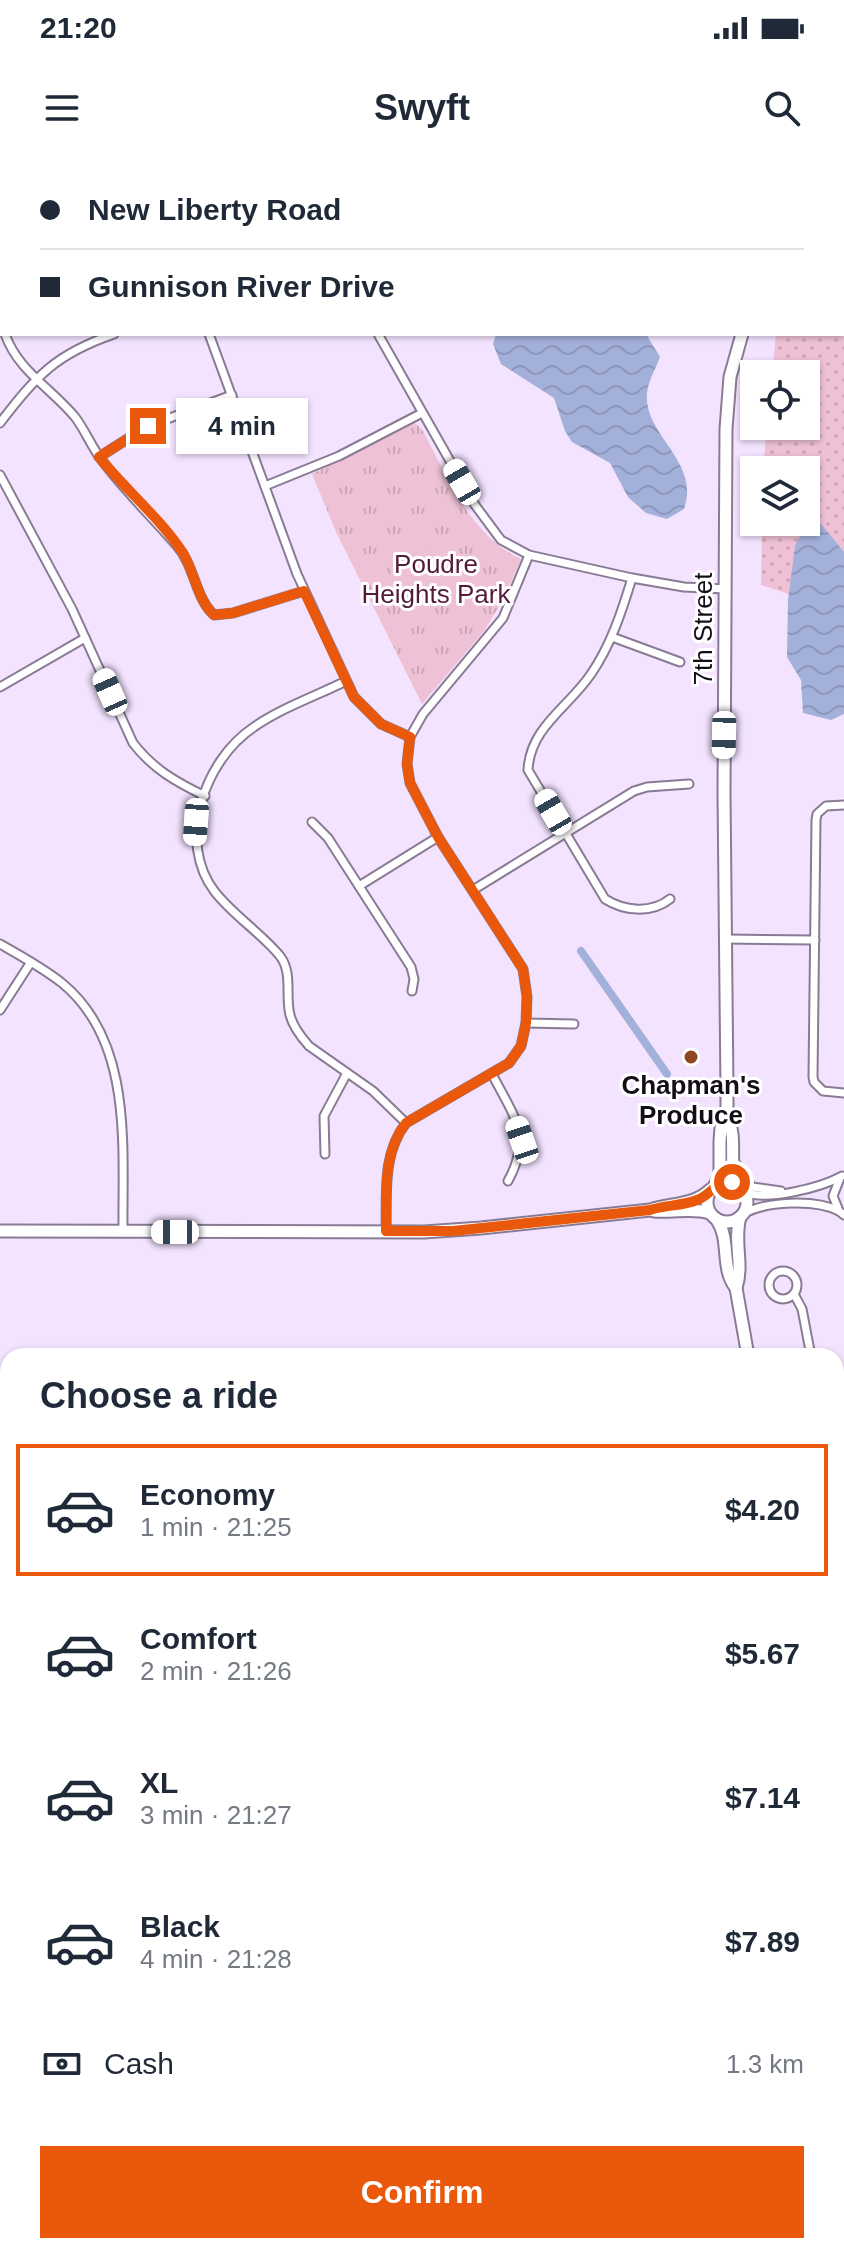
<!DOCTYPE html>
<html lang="en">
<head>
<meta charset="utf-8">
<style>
	body { margin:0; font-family:Arial,sans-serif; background:#f2f2f3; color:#1f2937; height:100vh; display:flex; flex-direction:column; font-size:30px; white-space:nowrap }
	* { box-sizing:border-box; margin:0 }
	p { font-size:26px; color:#747a83 }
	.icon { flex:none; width:44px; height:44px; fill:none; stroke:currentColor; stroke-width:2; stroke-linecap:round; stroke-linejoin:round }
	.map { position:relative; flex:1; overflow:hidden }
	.panel { position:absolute; left:0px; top:1188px; width:844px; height:906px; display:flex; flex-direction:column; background:#fff; border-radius:24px 24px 0 0; box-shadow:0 2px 6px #0004 }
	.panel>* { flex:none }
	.hud { position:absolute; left:0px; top:0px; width:844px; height:176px; box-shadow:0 2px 6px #0004; display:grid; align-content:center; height:176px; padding:0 40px; background:#fff }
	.controls { position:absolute; left:740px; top:200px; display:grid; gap:16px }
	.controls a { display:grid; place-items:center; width:80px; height:80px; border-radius:0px; background:#fff; box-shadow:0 2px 6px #0004; font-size:40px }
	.end { position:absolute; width:36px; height:36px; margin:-18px; border:10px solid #ea580c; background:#fff; box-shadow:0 0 0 4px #fff }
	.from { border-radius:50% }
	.bubble { position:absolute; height:56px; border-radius:0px; background:#fff; box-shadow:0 2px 6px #0004; font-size:26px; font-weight:800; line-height:56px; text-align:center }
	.car { position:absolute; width:24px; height:48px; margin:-24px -12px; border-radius:10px; box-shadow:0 0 6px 2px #0007; background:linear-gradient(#fff 24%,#345 0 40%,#fff 0 76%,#345 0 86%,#fff 0) }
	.hud b { display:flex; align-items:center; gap:28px; height:76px; font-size:30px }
	.hud b+b { border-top:2px solid #e0e1e3 }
	.hud i { width:20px; height:20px; background:#1f2937 }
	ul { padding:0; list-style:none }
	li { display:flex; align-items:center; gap:24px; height:132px; margin:0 16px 12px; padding:0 24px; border:4px solid transparent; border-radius:0px }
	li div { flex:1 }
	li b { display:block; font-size:30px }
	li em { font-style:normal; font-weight:800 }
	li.active { border-color:#ea580c }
	li>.icon { width:72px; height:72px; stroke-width:1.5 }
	h2 { padding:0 40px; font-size:36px; line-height:96px }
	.pay { display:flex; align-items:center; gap:20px; height:88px; padding:0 40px; font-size:30px }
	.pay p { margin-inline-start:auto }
	.primary-button { display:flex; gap:16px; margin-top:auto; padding:16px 40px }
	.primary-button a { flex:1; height:92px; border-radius:0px; background:#ea580c; color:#fff; font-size:32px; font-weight:800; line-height:92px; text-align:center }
	.status { display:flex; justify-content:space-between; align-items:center; height:56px; padding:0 40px; background:#fff; direction:ltr }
	.status svg { height:22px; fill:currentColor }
	header { display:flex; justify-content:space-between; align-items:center; height:104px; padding:0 40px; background:#fff; font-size:36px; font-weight:800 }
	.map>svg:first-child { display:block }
	.grass { fill:url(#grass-dots) }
	.park { fill:url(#park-tufts) }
	.pitch { fill:#efc1d6 }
	.water { fill:url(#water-waves) }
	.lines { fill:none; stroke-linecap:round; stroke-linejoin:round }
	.canal { stroke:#a3b0d9; stroke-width:8 }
	.street-casing { stroke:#897b94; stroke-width:11 }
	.secondary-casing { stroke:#897b94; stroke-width:15 }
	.street { stroke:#fff; stroke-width:7 }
	.secondary { stroke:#fff; stroke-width:11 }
	.route { stroke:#ea580c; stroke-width:10 }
	.poi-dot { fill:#8e4722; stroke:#fff; stroke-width:3 }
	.labels { text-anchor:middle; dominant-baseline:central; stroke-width:6; stroke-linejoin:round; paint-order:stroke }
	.park-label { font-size:26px; fill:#531b3a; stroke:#fff }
	.street-label { font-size:26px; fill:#130d16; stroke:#fff }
	.poi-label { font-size:26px; font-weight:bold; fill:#130d16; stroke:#fff }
</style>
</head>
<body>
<div class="status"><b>21:20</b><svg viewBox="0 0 49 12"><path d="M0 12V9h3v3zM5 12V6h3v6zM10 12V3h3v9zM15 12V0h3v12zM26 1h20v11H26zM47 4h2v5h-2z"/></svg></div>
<header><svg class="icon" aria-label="menu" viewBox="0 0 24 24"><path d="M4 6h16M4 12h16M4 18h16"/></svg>Swyft<svg class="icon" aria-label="search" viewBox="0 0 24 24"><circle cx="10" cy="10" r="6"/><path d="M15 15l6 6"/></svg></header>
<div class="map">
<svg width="844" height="2093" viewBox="0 0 844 2093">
	<defs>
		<pattern id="grass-dots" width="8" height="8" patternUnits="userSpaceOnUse" patternTransform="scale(2)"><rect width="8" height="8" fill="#efc1d6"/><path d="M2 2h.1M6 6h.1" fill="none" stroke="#cca5b7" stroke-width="1.8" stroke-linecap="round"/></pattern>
		<pattern id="park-tufts" width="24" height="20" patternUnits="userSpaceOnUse" patternTransform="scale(2)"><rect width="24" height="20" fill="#efc1d6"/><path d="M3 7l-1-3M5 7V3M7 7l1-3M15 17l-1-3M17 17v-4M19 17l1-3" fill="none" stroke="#cca5b7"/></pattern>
		<pattern id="water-waves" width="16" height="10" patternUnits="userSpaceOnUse" patternTransform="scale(2)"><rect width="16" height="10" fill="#a3b0d9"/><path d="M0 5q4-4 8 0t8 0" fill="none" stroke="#8b96ba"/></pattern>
	</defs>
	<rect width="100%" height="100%" fill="#f3e3ff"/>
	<polygon class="grass" points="844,56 844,447 826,446 761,425 762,362 806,362 806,310 763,310 767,266 806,266 806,214 772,214 776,174 842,174"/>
	<path class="park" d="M 415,263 L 422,269 C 447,316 470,376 521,399 L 504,438 L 484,471 L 422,544 L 336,372 L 312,314 Z"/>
	<path class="pitch" d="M 418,383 C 429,384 436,388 437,399 L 432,408 L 418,409 L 409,403 L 407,390 Z"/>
	<g class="water">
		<path d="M 496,174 L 646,174 L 660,197 C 656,208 648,222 647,233 C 643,275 701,301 684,349 L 667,359 L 646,353 L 628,337 L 610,303 L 572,282 L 565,271 L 554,238 L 501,204 L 493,184 Z"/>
		<polygon points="812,353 844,392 844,554 831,560 803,553 801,520 787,497 788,440 795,386"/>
	</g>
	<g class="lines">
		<polyline class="canal" points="581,791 667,914"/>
		<g class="street-casing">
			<g id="street">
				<polyline points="142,0 143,2"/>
				<polyline points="304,0 305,2"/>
				<polyline points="711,0 718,2"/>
				<polyline points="39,2 44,0"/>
				<polyline points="229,2 234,0"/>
				<polyline points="0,18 2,17"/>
				<polyline points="0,89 2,88"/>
				<polyline points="0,161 2,167"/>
				<path d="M 5,174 C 18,211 51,228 75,257 C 85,270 91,286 101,299 C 123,329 152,357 177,386 C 195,406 195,438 214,455 L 233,453 L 304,431"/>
				<polyline points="209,174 297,414 354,537 381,564 410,577"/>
				<polyline points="378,174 475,345 501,380 529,395 632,418 684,427 726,429"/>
				<path d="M 0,263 C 37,215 56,194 114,174"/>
				<polyline points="99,297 148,266 232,235"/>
				<path d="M 0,315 L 72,449 L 133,583 C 153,609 176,622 205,636"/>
				<polyline points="265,326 339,296 422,253"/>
				<path d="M 632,418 C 622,451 611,485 591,514 C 569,547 530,567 528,610 L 605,739 C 624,751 651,754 670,739"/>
				<polyline points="612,477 680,502"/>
				<path d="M 346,521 C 316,536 281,548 254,567 C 204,600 176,682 215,732 C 234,756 261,773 280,796 C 293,813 285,836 290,855 C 293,867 301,877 309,886 L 373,931 L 406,963"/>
				<polyline points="0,527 85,478"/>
				<polyline points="844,645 826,646 817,654 816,660 813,917 814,922 823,931 844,933"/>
				<polyline points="312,662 328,678 411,807 414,819 412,831"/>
				<polyline points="359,726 438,677"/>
				<polyline points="473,730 634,631 647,627 689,624"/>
				<polyline points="725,779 815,780"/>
				<path d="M 0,784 C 21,796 43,808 62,823 C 134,882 122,989 123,1071"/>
				<polyline points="0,850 31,802"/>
				<polyline points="526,863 574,864"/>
				<path d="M 492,914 C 513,955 533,976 508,1021"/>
				<polyline points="325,994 324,956 347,913"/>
				<polyline points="735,1002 752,1027 781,1031"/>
				<polyline points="840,1018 833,1036 839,1051 844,1055"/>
				<path d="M 744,1031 C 763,1043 822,1027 842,1016"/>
				<path d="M 743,1054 C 766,1041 815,1039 839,1051"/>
				<path d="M 386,1071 C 387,1033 382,994 406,963 L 509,903 L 521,886 L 526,863 L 527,837 L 523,809 L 438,677 L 410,623 L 407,604 L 410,577 L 423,554 L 503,458 L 529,395"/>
				<circle cx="783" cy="1125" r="14"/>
				<polyline points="794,1134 802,1149 811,1196"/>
				<polyline points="836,1264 839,1286 841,1356 844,1363"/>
				<polyline points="0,1439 8,1433"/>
				<polyline points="0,1634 8,1639"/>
				<polyline points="0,1810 8,1805"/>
				<polyline points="702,2093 702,2086"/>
				<polyline points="782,2093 794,2088 844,2090"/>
			</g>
		</g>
		<g class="secondary-casing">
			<g id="secondary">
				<polyline points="842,16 844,14"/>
				<path d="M 727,957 C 738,978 728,1002 736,1024"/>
				<circle cx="727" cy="1042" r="20"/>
				<polyline points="714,1027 720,1015 720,981 721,968 727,957 727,931 724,633 726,269 730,217 742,174"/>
				<path d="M 654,1051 C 673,1053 692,1047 710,1053"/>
				<path d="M 740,1057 C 733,1081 744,1104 736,1128 L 748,1196"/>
				<path d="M 717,1060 C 731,1080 720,1108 736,1128"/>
				<path d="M 0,1071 L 424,1072 L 481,1068 L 650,1050 C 671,1043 693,1046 710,1030"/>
				<polyline points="836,1661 844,1702"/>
			</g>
		</g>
		<use href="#street" class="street"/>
		<use href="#secondary" class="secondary"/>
	</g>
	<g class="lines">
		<path class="route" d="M 148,266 L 99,297 C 125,329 161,359 183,393 C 195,413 197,440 214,455 L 233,453 L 304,431 L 354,537 L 381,564 L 410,577 L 407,604 L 410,623 L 438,677 L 523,809 L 527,837 L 526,863 L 521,886 L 509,903 L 406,963 C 382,994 387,1033 386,1071 L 453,1071 L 650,1050 C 665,1045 682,1046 697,1040 C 711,1035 714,1022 732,1022"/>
	</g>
	<circle class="poi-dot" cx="691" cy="897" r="8"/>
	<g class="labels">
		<g class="park-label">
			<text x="436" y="404">Poudre<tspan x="436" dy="30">Heights Park</tspan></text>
		</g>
		<g class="street-label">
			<text transform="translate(703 469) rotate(-90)">7th Street</text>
		</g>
		<g class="poi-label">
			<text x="691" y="925">Chapman's<tspan x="691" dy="30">Produce</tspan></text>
		</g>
	</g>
</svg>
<div class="controls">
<a><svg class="icon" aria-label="locate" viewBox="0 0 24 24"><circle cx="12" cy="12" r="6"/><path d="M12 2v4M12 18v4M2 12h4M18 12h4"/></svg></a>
<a><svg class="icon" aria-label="layers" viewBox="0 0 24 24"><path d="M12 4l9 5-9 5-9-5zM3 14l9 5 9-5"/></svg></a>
</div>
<i class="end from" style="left:732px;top:1022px"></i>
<i class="end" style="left:148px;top:266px"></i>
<div class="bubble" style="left:176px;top:238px;width:132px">4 min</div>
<i class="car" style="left:462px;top:322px;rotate:330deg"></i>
<i class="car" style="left:110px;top:532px;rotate:336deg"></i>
<i class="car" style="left:724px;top:575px;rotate:181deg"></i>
<i class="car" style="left:553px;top:652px;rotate:330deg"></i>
<i class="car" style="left:196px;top:662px;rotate:184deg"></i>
<i class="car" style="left:522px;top:980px;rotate:341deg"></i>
<i class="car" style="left:175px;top:1072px;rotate:270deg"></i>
<div class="hud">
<b><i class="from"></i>New Liberty Road</b>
<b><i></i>Gunnison River Drive</b>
</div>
<section class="panel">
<h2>Choose a ride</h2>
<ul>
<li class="active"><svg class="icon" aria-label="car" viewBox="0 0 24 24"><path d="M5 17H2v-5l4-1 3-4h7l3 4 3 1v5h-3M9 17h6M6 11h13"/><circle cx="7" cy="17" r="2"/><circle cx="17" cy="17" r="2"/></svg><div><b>Economy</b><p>1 min · 21:25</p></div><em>$4.20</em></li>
<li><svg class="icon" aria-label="car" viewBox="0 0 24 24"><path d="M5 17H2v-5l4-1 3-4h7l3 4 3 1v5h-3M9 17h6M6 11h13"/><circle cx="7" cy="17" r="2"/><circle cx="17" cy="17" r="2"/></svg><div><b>Comfort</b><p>2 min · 21:26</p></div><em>$5.67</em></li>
<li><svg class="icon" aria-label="car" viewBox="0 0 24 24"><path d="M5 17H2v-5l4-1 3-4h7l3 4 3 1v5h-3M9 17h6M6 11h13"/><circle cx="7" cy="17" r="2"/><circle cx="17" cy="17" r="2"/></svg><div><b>XL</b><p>3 min · 21:27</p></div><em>$7.14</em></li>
<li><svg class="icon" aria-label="car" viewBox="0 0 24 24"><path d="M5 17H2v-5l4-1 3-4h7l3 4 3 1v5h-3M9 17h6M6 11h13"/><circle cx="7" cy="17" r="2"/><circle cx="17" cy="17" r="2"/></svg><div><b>Black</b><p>4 min · 21:28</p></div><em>$7.89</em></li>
</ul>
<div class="pay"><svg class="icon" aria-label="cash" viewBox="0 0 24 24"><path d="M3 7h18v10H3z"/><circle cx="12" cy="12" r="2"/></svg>Cash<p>1.3 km</p></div>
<div class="primary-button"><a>Confirm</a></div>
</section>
</div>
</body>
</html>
